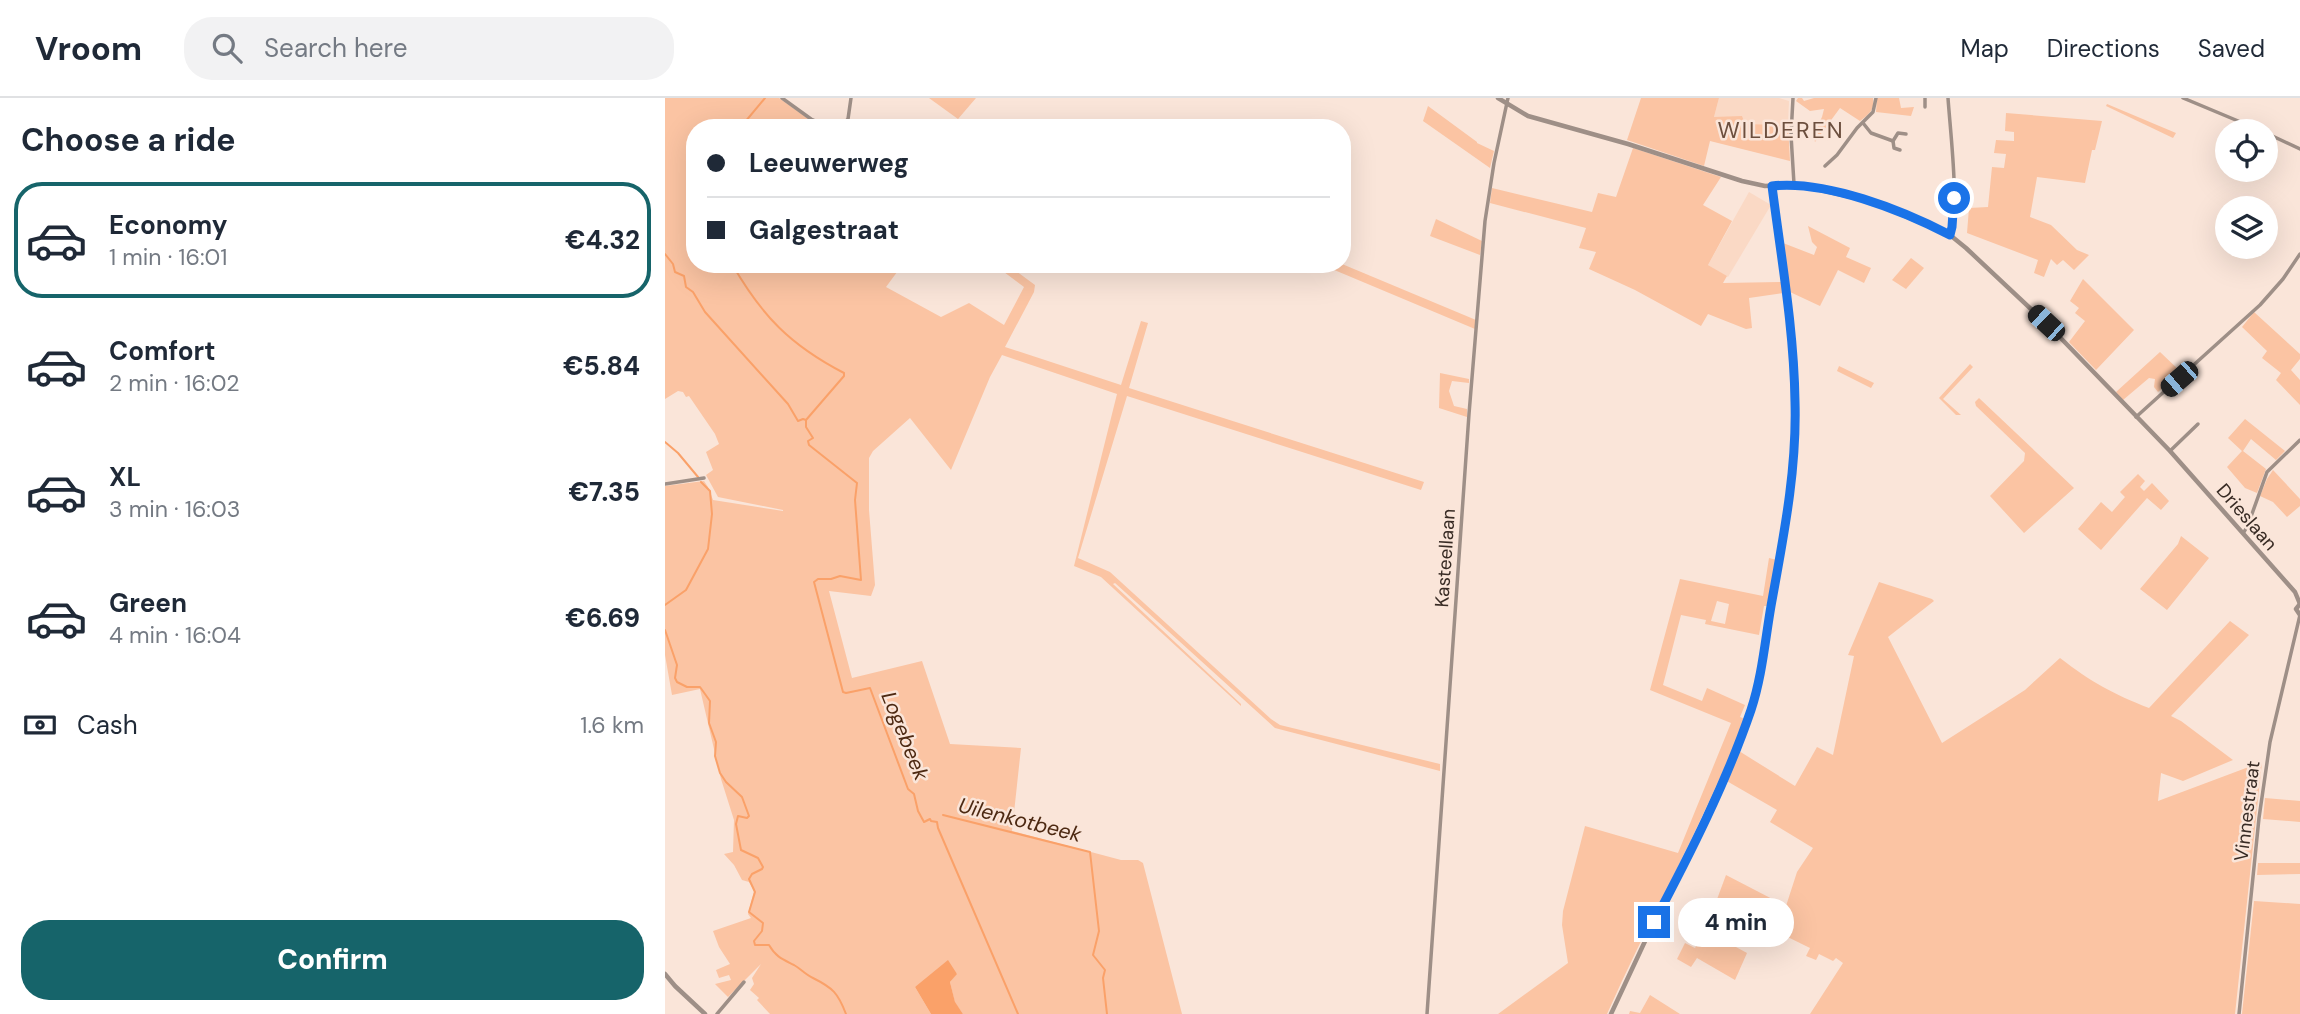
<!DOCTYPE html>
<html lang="en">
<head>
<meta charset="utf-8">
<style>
	body { margin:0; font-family:"DM Sans",sans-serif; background:#f2f2f3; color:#1f2937; height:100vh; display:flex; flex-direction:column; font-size:26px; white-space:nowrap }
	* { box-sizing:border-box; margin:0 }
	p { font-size:23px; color:#747a83 }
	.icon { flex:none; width:38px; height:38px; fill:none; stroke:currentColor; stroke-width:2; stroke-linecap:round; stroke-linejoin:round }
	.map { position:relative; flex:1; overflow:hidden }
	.side { display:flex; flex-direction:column; background:#fff; width:665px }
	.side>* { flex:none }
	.top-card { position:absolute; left:21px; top:21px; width:665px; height:154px; border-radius:28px; box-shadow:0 7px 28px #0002; display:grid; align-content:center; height:154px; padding:0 21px; background:#fff }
	.tools { position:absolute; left:1550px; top:21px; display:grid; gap:14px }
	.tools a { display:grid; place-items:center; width:63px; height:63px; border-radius:50%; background:#fff; box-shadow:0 7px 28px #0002; font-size:35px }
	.end { position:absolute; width:32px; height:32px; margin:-16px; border:9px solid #1a73e8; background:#fff; box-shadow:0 0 0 4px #fff }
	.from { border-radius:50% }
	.bubble { position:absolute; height:49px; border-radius:24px; background:#fff; box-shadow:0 7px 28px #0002; font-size:23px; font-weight:800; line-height:49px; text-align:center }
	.car { position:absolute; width:21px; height:42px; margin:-21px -10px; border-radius:9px; box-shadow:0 0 5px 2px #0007; background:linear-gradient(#222 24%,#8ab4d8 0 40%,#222 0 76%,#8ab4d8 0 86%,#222 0) }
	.top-card b { display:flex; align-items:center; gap:24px; height:66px; font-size:26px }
	.top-card b+b { border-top:2px solid #e0e1e3 }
	.top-card i { width:18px; height:18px; background:#1f2937 }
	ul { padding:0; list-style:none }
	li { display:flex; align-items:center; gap:21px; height:116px; margin:0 14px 10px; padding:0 7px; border:4px solid transparent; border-radius:28px }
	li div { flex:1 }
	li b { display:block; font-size:26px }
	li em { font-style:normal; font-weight:800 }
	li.active { border-color:#16646a }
	li>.icon { width:63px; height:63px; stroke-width:1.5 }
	h2 { padding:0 21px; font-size:32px; line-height:84px }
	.pay { display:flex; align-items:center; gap:18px; height:77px; padding:0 21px; font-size:26px }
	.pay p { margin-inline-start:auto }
	.action { display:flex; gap:14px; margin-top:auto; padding:14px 21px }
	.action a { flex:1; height:80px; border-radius:28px; background:#16646a; color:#fff; font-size:28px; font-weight:800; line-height:80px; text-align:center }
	header { display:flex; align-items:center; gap:42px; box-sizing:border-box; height:98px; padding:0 35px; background:#fff; border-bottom:2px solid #e0e1e3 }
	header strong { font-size:33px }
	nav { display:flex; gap:38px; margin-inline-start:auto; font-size:24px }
	.search { width:490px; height:63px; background:#f2f2f3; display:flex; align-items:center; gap:18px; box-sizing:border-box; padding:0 24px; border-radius:28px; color:#747a83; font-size:26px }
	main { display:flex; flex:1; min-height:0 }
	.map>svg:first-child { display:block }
	.built { fill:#fad9c5 }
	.green { fill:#fbc4a3; fill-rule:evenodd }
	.water { fill:#faa169 }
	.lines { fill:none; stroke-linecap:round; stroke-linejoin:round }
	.stream { stroke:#faa169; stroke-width:2 }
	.minor { stroke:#9e8f87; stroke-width:3.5 }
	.tertiary { stroke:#9e8f87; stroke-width:4.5 }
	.route { stroke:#1a73e8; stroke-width:9 }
	.labels { text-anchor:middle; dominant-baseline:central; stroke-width:5; stroke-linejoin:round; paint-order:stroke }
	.street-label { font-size:19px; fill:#382b24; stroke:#fae5d9 }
	.water-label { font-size:21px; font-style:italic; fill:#4d2912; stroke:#fae5d9 }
	.quarter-label { font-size:23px; letter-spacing:2px; fill:#6c4f3e; stroke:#fae5d9 }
</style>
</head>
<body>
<header>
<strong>Vroom</strong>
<div class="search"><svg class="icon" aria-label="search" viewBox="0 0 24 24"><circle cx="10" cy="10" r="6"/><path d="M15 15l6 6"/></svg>Search here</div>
<nav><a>Map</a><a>Directions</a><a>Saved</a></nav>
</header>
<main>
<section class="side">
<h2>Choose a ride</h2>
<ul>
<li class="active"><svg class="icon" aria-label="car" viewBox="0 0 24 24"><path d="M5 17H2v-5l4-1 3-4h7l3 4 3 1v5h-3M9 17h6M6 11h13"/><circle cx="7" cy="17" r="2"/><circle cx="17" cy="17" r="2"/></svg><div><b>Economy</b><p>1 min · 16:01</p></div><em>€4.32</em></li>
<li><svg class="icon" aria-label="car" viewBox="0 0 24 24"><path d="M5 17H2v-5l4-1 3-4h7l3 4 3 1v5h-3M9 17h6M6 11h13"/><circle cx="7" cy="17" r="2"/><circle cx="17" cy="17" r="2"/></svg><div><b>Comfort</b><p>2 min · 16:02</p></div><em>€5.84</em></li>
<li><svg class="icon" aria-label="car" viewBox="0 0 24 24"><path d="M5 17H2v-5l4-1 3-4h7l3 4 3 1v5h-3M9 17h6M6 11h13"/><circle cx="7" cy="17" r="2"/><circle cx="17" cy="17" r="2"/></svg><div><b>XL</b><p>3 min · 16:03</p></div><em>€7.35</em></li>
<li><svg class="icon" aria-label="car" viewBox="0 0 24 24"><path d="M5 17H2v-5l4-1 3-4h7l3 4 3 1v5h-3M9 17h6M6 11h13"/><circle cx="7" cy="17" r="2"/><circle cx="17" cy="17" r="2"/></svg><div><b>Green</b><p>4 min · 16:04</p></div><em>€6.69</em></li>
</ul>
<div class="pay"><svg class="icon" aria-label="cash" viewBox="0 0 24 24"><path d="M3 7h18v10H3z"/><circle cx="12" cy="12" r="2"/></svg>Cash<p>1.6 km</p></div>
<div class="action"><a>Confirm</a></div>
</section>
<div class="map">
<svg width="1635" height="916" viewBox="0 0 1635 916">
	<rect width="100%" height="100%" fill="#fae5d9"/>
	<g class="built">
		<polygon points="1054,0 1114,0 1124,3 1123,27 1079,26 1049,19"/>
		<polygon points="1084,94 1106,107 1063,179 1043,167"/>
	</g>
	<g class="green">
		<polygon points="0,0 114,0 152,27 161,30 30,30 30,166 238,166 221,189 276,219 304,205 339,227 359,189 339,174 345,166 356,166 351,173 370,187 369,194 340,249 456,287 476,223 483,225 464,290 759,384 756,392 462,298 413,460 445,474 606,621 615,627 775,666 775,673 610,630 450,485 448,486 576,606 576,608 436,479 409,468 452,296 337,257 325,279 286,372 245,320 208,353 204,360 204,412 210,487 206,498 164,493 187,580 257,563 285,646 356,650 347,733 456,762 473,762 478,765 517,916 298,916 290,905 285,884 292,875 250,889 266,916 105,916 92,902 94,900 85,892 89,886 87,880 96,866 63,899 50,886 66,882 64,877 54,880 51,872 65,866 54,849 48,833 86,820 83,816 89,793 84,784 77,782 69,767 59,756 68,754 69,722 56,681 35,591 7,597 0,557 0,388 39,383 43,389 48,402 118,413 118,412 53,399 41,377 48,372 41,354 54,346 50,336 24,298 21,299 18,294 13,293 0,301"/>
		<polygon points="264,0 311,0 293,21"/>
		<polygon points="976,0 1054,0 1049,19 1077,18 1080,26 1123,27 1125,63 1045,43 1039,68 962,42"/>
		<path d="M 1133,0 L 1137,0 L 1139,3 L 1149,0 L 1208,0 C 1210,12 1204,16 1195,23 L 1175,10 L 1150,44 L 1148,37 L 1157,19 L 1159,11 L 1145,13 L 1131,3 Z"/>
		<polygon points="1212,0 1234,0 1236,10 1249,9 1246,18 1211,14"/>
		<polygon points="1442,6 1511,35 1508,40 1441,8"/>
		<polygon points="763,8 812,44 812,45 829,53 825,70 758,23"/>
		<polygon points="1341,15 1437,23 1430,52 1427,52 1420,85 1372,79 1365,119 1386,127 1412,152 1424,157 1409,172 1398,162 1392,167 1386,161 1379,179 1369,175 1373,162 1302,135 1304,110 1323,109 1327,69 1339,70 1341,56 1329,55 1331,42 1349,43 1349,34 1340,33"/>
		<polygon points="968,50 1056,79 1038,107 1067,123 1043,167 1062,178 1058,185 1118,184 1119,195 1084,200 1087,230 1081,231 1043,216 1036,228 970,192 924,171 931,154 914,150 921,130 825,105 827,90 927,114 933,95 951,99"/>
		<polygon points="771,121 817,143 815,157 765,138"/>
		<polygon points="1143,128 1185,150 1181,159 1206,170 1199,185 1173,172 1155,208 1125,194 1118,145 1149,157 1152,149 1147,144"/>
		<polygon points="1246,160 1259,170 1241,191 1227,182"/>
		<polygon points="655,166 677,166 811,222 810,231"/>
		<polygon points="1418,181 1469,232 1431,272 1404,244 1420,223 1410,215 1414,210 1405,203"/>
		<polygon points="1589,214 1635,256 1635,261 1626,272 1635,282 1635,307 1611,282 1616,275 1597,260 1602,253 1577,229"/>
		<polygon points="1495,254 1516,274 1493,294 1489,289 1490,281 1484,280 1458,302 1451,294"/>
		<polygon points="1305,266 1308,269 1278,301 1296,317 1291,317 1274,300"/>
		<polygon points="1174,268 1209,285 1206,290 1172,273"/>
		<polygon points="775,275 804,281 804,285 787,283 784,293 789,308 802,311 802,319 774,310"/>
		<polygon points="1314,300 1409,390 1359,435 1325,398 1359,363 1360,355 1311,308 1310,304"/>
		<polygon points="1580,321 1620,353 1611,362 1586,341 1578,353 1601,371 1592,395 1580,390 1562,369 1577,353 1563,340"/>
		<polygon points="1608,372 1635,401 1635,408 1622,419 1608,404 1595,398 1602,381"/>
		<polygon points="1473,376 1480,383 1475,389 1479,393 1487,385 1504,403 1496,412 1482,400 1436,452 1413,431 1436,404 1447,414 1460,399 1455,394"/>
		<polygon points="1516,438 1544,460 1502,512 1475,491 1513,446"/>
		<path d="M 1104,460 L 1112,462 L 1103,508 L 1099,508 L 1094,537 L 1040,526 L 1041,522 L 1016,517 L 998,587 L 1037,603 L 1042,590 L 1080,607 L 1075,619 L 1080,621 C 1040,722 986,817 942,916 L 833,916 L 903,865 L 897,827 L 898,813 L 920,728 L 1013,755 L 1066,625 L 985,592 L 1015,481 L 1098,498 ZM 1052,503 L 1064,506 L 1060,526 L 1046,523 Z"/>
		<path d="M 1214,484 L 1267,501 L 1269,503 L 1223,539 L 1277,645 L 1360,592 L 1395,560 C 1426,584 1448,596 1484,610 L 1565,523 L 1584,537 L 1506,618 L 1516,623 L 1568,662 L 1518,683 L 1496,675 L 1493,703 L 1597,664 L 1570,916 L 1145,916 L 1178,865 L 1171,860 L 1168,863 L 1154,856 L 1151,862 L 1141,858 L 1145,850 L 1051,804 L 1061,777 L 1121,808 L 1132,774 L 1148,750 L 1105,724 L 1112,712 L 1060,682 L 1074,653 L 1130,688 L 1152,649 L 1168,657 L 1189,558 L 1183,557 Z"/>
		<polygon points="1600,700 1635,703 1635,724 1598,721"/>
		<polygon points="1593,765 1635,765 1635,776 1592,777"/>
		<polygon points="1589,803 1635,806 1635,916 1577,916"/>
		<polygon points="1029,805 1069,823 1060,843 1082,855 1070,882 1032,860 1026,869 1012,861 1020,845 1030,850 1034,843 1020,834 1022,829 1018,827"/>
		<polygon points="985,897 1015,916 964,916 965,913 975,915"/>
	</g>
	<polygon class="water" points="283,862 292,876 285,884 290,904 298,916 266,916 250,889"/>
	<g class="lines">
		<g class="stream">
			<polyline points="75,30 100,0"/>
			<polyline points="0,156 8,166 10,174 19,178 21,189 28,194 40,214 123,306 133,323 138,321 141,322"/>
			<path d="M 67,166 C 97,218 125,247 179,275 L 179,278 L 141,322 L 141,329 L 148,340 L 143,343 L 144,347 L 192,385 L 190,402 L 196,482 L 175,478 L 166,481 L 153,481 L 149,484 L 178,594 L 181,595 L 205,590 L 243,691 L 249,696 L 253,713 L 259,724 L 265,721 L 266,723 L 272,724 L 273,730 L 353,916"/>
			<polyline points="0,344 13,355 33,379"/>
			<polyline points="0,507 21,492 43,451 47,416 45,393 36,384"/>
			<path d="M 0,532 L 12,567 L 10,580 L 12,584 L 22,589 L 35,589 L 45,603 L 44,625 L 51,644 L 50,658 L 55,675 L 61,684 L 77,699 L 84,718 L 82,720 L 73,718 L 71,726 L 76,752 L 93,760 L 98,769 L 97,771 L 87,776 L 84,781 L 90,794 L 84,814 L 98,825 L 97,833 L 89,843 L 90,847 L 104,847 C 111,859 117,861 129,867 C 136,871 141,877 148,880 C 168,890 173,895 181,916"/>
			<polyline points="278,717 425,754 434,833 428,857 440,872 438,880 442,916"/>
		</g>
		<g class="minor">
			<polyline points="117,0 146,21 166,30"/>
			<polyline points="1128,0 1126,37 1129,86"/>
			<polyline points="1260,0 1260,9"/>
			<path d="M 1283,0 C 1285,31 1295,111 1285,137"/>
			<polyline points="1518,0 1597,33"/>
			<polyline points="1198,25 1206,35 1228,43"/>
			<polyline points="175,30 183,21 186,0"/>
			<polyline points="1601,35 1635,51"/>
			<polyline points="1235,52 1229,50 1228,43 1233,35 1241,36"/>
			<polyline points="1160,68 1172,57 1192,30 1208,14 1211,0"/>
			<polyline points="1471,319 1595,207 1618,181 1635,156"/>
			<polyline points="1505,353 1533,326"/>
			<polyline points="0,386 39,380"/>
			<polyline points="1579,434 1583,427 1602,374 1635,342"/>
			<polyline points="52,916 79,884"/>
			<polyline points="762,916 804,316 820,123 829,65 843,0"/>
			<polyline points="1574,916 1594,720 1605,644 1635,517"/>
		</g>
		<g class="tertiary">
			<polyline points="833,0 863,18 963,46 1077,83 1100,88 1129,86 1204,103 1285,137 1301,150 1385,229 1505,353 1630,494 1635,506"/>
			<polyline points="1635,506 1631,511 1635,517"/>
			<polyline points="0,876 10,888 40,916"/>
			<polyline points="946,916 989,824 1020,763 1075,642 1092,590 1122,416 1130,334 1127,240 1107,88"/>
		</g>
	</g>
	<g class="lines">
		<path class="route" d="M 989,824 C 1025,756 1061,685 1086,612 C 1097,579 1100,543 1106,508 C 1118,441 1132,373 1130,304 C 1129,231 1116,159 1107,88 C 1161,82 1237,112 1285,137 L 1287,129 L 1289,100"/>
	</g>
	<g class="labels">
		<g class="street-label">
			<text transform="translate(1582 419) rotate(49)">Drieslaan</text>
			<text transform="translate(780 460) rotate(-86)">Kasteellaan</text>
			<text transform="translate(1582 713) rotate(-83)">Vinnestraat</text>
		</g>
		<g class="water-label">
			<text transform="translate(240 638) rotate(68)">Logebeek</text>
			<text transform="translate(355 722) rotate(14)">Uilenkotbeek</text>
		</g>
		<g class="quarter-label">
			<text x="1116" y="32">WILDEREN</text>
		</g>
	</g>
</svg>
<div class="tools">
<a><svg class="icon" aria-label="locate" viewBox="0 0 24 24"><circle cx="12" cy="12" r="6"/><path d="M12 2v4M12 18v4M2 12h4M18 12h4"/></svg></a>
<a><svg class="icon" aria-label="layers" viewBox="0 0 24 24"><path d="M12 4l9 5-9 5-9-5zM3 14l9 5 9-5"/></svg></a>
</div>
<i class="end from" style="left:1289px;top:100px"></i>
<i class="end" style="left:989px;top:824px"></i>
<div class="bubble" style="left:1013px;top:800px;width:116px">4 min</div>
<i class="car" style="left:1381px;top:225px;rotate:313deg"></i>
<i class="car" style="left:1514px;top:281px;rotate:229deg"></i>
<div class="top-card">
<b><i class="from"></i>Leeuwerweg</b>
<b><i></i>Galgestraat</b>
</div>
</div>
</main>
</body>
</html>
